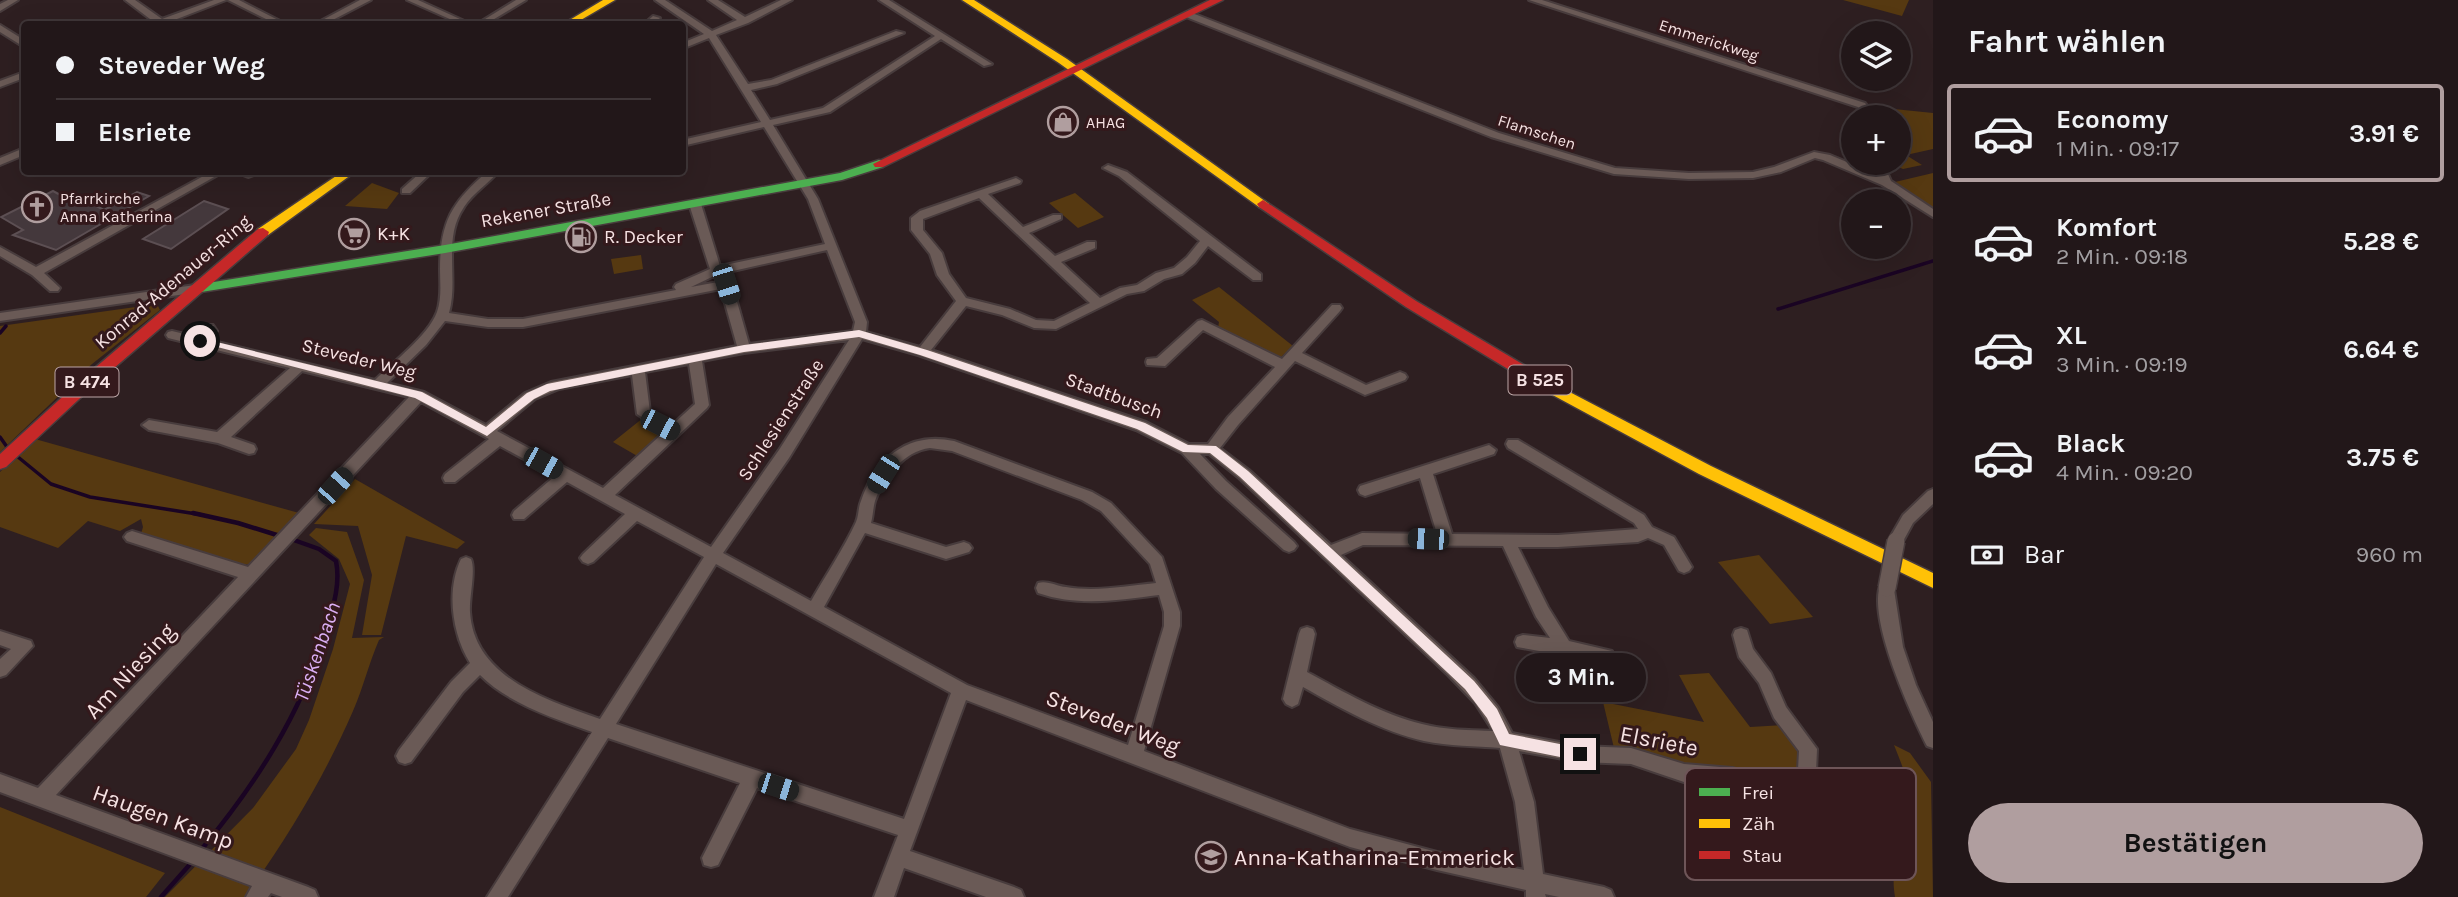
<!DOCTYPE html>
<html lang="de">
<head>
<meta charset="utf-8">
<style>
	body { margin:0; font-family:Karla,sans-serif; background:#2a2022; color:#f1f3f6; height:100vh; display:flex; flex-direction:column; font-size:26px; white-space:nowrap }
	* { box-sizing:border-box; margin:0 }
	p { font-size:23px; color:#a29fa2 }
	.icon { flex:none; width:38px; height:38px; fill:none; stroke:currentColor; stroke-width:2; stroke-linecap:round; stroke-linejoin:round }
	.map { position:relative; flex:1; overflow:hidden }
	.details { display:flex; flex-direction:column; background:#221719; width:525px }
	.details>* { flex:none }
	.guide { position:absolute; left:21px; top:21px; width:665px; height:154px; border-radius:7px; box-shadow:0 7px 28px #0002,0 0 0 2px #3f3638; display:grid; align-content:center; height:154px; padding:0 35px; background:#221719 }
	.fabs { position:absolute; left:1841px; top:21px; display:grid; gap:14px }
	.fabs a { display:grid; place-items:center; width:70px; height:70px; border-radius:50%; background:#221719; box-shadow:0 7px 28px #0002,0 0 0 2px #3f3638; font-size:35px }
	.end { position:absolute; width:32px; height:32px; margin:-16px; border:9px solid #f6e2e3; background:#111; box-shadow:0 0 0 4px #111 }
	.from { border-radius:50% }
	.bubble { position:absolute; height:49px; border-radius:24px; background:#221719; box-shadow:0 7px 28px #0002,0 0 0 2px #3f3638; font-size:23px; font-weight:700; line-height:49px; text-align:center }
	.car { position:absolute; width:21px; height:42px; margin:-21px -10px; border-radius:9px; box-shadow:0 0 5px 2px #0007; background:linear-gradient(#222 24%,#8ab4d8 0 40%,#222 0 76%,#8ab4d8 0 86%,#222 0) }
	.guide b { display:flex; align-items:center; gap:24px; height:66px; font-size:26px }
	.guide b+b { border-top:2px solid #3f3638 }
	.guide i { width:18px; height:18px; background:#f1f3f6 }
	ul { padding:0; list-style:none }
	li { display:flex; align-items:center; gap:21px; height:98px; margin:0 14px 10px; padding:0 21px; border:4px solid transparent; border-radius:7px }
	li div { flex:1 }
	li b { display:block; font-size:26px }
	li em { font-style:normal; font-weight:700 }
	li.on { border-color:#b09e9f }
	li>.icon { width:63px; height:63px; stroke-width:1.5 }
	h2 { padding:0 35px; font-size:32px; line-height:84px }
	.pay { display:flex; align-items:center; gap:18px; height:77px; padding:0 35px; font-size:26px }
	.pay p { margin-inline-start:auto }
	.primary-button { display:flex; gap:14px; margin-top:auto; padding:14px 35px }
	.primary-button a { flex:1; height:80px; border-radius:42px; background:#b09e9f; color:#111; font-size:28px; font-weight:700; line-height:80px; text-align:center }
	main { display:flex; flex:1; min-height:0 }
	.map>svg:first-child { display:block }
	.green { fill:#563911 }
	.lines { fill:none; stroke-linecap:round; stroke-linejoin:round }
	.stream-far1 { stroke:#1a0423; stroke-width:3.5 }
	.stream { stroke:#1a0423; stroke-width:4.5 }
	.building { fill:#44383c; stroke:#5c4f53; stroke-width:2 }
	.street-casing { stroke:#483c3d; stroke-width:4 }
	.fast-casing { stroke:#483c3d; stroke-width:3 }
	.slow-casing { stroke:#483c3d; stroke-width:3 }
	.jam-casing { stroke:#483c3d; stroke-width:3 }
	.street { fill:#6a5a56; fill-rule:evenodd }
	.fast { fill:#4caf50; fill-rule:evenodd }
	.slow { fill:#ffc107; fill-rule:evenodd }
	.jam { fill:#c62828; fill-rule:evenodd }
	.street-bridge-casing { stroke:#483c3d; stroke-width:20; stroke-linecap:butt }
	.street-bridge { stroke:#6a5a56; stroke-width:17 }
	.route { fill:#f6e2e3 }
	.labels { text-anchor:middle; dominant-baseline:central; stroke-width:6; stroke-linejoin:round; paint-order:stroke }
	.far-street-label { font-size:16px; fill:#f6e2e3; stroke:#34191c }
	.far-poi-label { font-size:16px; fill:#f6e2e3; stroke:#34191c; text-anchor:start }
	.shield { fill:#34191c; stroke:#bca6a7; stroke-width:2 }
	.shield-label { font-size:18px; font-weight:bold; fill:#f6e2e3 }
	.street-label { font-size:19px; fill:#f6e2e3; stroke:#34191c }
	.poi-label { font-size:19px; fill:#f6e2e3; stroke:#34191c; text-anchor:start }
	.water-label { font-size:21px; font-style:italic; fill:#dbaff4; stroke:#34191c }
	.near-street-label { font-size:23px; fill:#f6e2e3; stroke:#34191c }
	.near-poi-label { font-size:23px; fill:#f6e2e3; stroke:#34191c; text-anchor:start }
	.key { fill:#34191c; stroke:#6e5558; stroke-width:2 }
	.key-label { font-size:19px; fill:#f6e2e3 }
</style>
</head>
<body>
<main>
<div class="map">
<svg width="1933" height="897" viewBox="0 0 1933 897">
	<rect width="100%" height="100%" fill="#2e1f21"/>
	<g class="green">
		<polygon points="1843,0 1909,0 1902,16"/>
		<polygon points="1894,109 1933,113 1933,149 1906,155 1922,165 1903,169 1889,163 1899,163 1899,117 1889,117"/>
		<polygon points="1933,173 1933,209 1898,187 1895,182"/>
		<polygon points="372,183 399,193 387,209 345,206"/>
		<polygon points="1075,193 1104,217 1078,228 1049,203"/>
		<polygon points="641,255 643,269 614,274 611,259"/>
		<polygon points="1219,287 1293,346 1279,359 1218,328 1219,322 1192,300"/>
		<polygon points="157,304 160,310 92,364 0,452 0,326"/>
		<polygon points="643,418 668,431 639,457 613,442"/>
		<polygon points="35,439 299,513 253,563 239,566 140,537 143,527 141,519 120,531 88,521 58,548 0,527 0,472"/>
		<polygon points="355,479 465,542 457,549 406,536 381,635 362,635 372,575 358,526 314,524"/>
		<path d="M 316,528 L 347,532 L 364,580 L 352,638 L 384,637 L 379,640 C 369,663 363,688 353,711 C 325,776 286,840 245,897 L 165,897 L 253,808 L 296,749 L 309,720 L 333,649 L 350,584 L 339,559 L 309,535 Z"/>
		<polygon points="1759,555 1813,617 1770,624 1718,562"/>
		<path d="M 1709,673 L 1750,727 L 1785,725 L 1799,747 L 1802,764 L 1789,780 C 1730,782 1669,764 1614,748 L 1603,702 L 1704,722 L 1679,675 Z"/>
		<path d="M 1894,745 L 1910,753 L 1931,782 L 1933,897 L 1895,897 C 1889,861 1904,854 1910,824 C 1915,796 1904,770 1894,745 Z"/>
		<polygon points="0,807 165,873 146,897 0,897"/>
	</g>
	<g class="lines">
		<g class="stream-far1">
			<polyline points="1778,309 1933,261"/>
			<polyline points="0,333 6,326"/>
			<polyline points="0,437 7,447"/>
			<polyline points="18,457 51,484 90,497 203,515"/>
		</g>
		<g class="stream">
			<polyline points="193,513 238,523 280,536"/>
			<path d="M 201,850 C 255,785 300,716 325,634 C 332,610 341,586 336,561 L 319,549 L 291,539"/>
			<polyline points="161,897 192,862"/>
		</g>
	</g>
	<g class="building">
		<polygon points="53,191 64,197 72,193 104,210 137,192 149,196 56,250 13,235 23,230 1,217"/>
		<polygon points="204,201 228,209 171,249 143,239"/>
	</g>
	<g class="lines">
		<g class="street-casing">
			<g id="street">
				<polygon points="8,0 18,0 0,11 0,4"/>
				<polygon points="125,0 135,0 162,19 214,0 226,0 164,24 153,24 154,22"/>
				<polygon points="228,0 239,0 286,24 276,24"/>
				<polygon points="360,0 371,0 325,24 315,24"/>
				<polygon points="407,0 418,0 471,24 461,24"/>
				<polygon points="516,0 526,0 486,24 477,24"/>
				<path d="M 655,0 L 665,0 L 712,31 L 737,20 L 708,0 L 718,0 L 745,17 L 781,0 L 792,0 L 748,23 L 716,35 L 748,84 L 771,80 L 896,31 L 904,33 L 777,84 L 751,90 L 770,120 L 823,108 L 935,36 L 879,0 L 889,0 L 992,64 L 984,66 L 941,39 L 830,112 L 773,125 L 818,199 L 867,322 L 866,332 L 920,347 L 956,301 L 937,275 L 930,254 L 911,230 L 911,218 L 920,211 L 1016,178 L 1021,181 L 1020,183 L 988,194 L 1023,227 L 1053,215 L 1061,215 L 1061,219 L 1029,233 L 1055,256 L 1087,242 L 1095,242 L 1095,248 L 1061,262 L 1100,298 L 1120,288 L 1137,285 L 1156,273 L 1174,268 L 1187,257 L 1200,241 L 1119,176 L 1103,168 L 1108,165 L 1127,172 L 1261,274 L 1261,280 L 1253,280 L 1208,246 L 1195,263 L 1182,274 L 1164,279 L 1144,291 L 1127,294 L 1056,329 L 1034,328 L 1002,315 L 966,306 L 931,350 L 1146,422 L 1189,444 L 1208,444 L 1228,417 L 1275,367 L 1203,330 L 1165,366 L 1147,365 L 1146,362 L 1147,359 L 1157,358 L 1198,321 L 1202,320 L 1282,359 L 1332,305 L 1340,305 L 1342,308 L 1340,311 L 1302,353 L 1366,385 L 1400,372 L 1405,374 L 1407,377 L 1405,380 L 1365,395 L 1295,361 L 1238,425 L 1220,448 L 1249,470 L 1331,545 L 1362,533 L 1437,534 L 1420,478 L 1365,496 L 1360,494 L 1358,490 L 1360,486 L 1489,445 L 1496,450 L 1494,454 L 1433,474 L 1452,534 L 1558,535 L 1638,529 L 1634,523 L 1508,448 L 1506,444 L 1508,440 L 1518,440 L 1644,515 L 1652,527 L 1674,537 L 1692,567 L 1689,571 L 1684,573 L 1679,571 L 1664,545 L 1648,538 L 1638,542 L 1558,547 L 1518,547 L 1548,607 L 1569,641 L 1612,651 L 1614,656 L 1612,661 L 1606,663 L 1517,647 L 1515,642 L 1517,637 L 1523,635 L 1550,638 L 1536,617 L 1503,546 L 1363,545 L 1341,555 L 1474,678 L 1498,707 L 1512,733 L 1580,746 L 1631,748 L 1684,764 L 1732,768 L 1771,778 L 1790,777 L 1798,770 L 1799,751 L 1774,718 L 1759,683 L 1739,657 L 1733,635 L 1735,630 L 1741,628 L 1747,630 L 1753,649 L 1771,673 L 1786,707 L 1817,749 L 1816,772 L 1807,787 L 1798,792 L 1771,796 L 1732,786 L 1684,782 L 1631,764 L 1580,762 L 1519,751 L 1534,802 L 1543,874 L 1604,887 L 1611,890 L 1614,897 L 1559,897 L 1545,894 L 1546,897 L 1526,897 L 1526,890 L 1437,870 L 1350,847 L 966,700 L 910,851 L 1014,887 L 1021,890 L 1024,897 L 986,897 L 904,868 L 894,897 L 874,897 L 898,835 L 757,788 L 718,865 L 711,867 L 704,865 L 702,858 L 740,783 L 608,738 L 508,897 L 487,897 L 592,732 C 554,718 509,704 480,675 L 463,692 L 411,762 L 405,764 L 399,762 L 396,756 L 399,750 L 451,682 L 470,663 C 452,634 446,590 461,559 L 466,557 L 471,559 C 476,570 469,598 470,612 C 474,678 547,700 600,719 L 704,557 L 637,521 L 593,562 L 588,564 L 583,562 L 580,558 L 583,554 L 625,514 L 567,482 L 524,519 L 514,519 L 512,515 L 514,511 L 555,476 L 500,446 L 455,482 L 445,482 L 443,478 L 445,474 L 489,439 L 421,402 L 56,795 L 308,887 L 315,890 L 318,897 L 282,897 L 271,893 L 268,897 L 246,897 L 252,886 L 0,792 L 0,774 L 38,788 L 238,577 L 127,541 L 124,537 L 127,533 L 132,531 L 248,567 L 409,397 L 302,371 L 231,437 L 254,445 L 256,449 L 254,453 L 249,454 L 218,443 L 149,430 L 142,425 L 149,420 L 217,432 L 290,368 L 168,338 L 166,335 L 168,332 L 172,331 L 197,337 L 204,330 L 205,325 L 213,325 L 217,331 L 209,340 L 375,380 C 393,362 428,336 437,312 C 442,298 440,283 440,269 C 440,222 452,202 487,172 L 498,172 C 488,184 473,193 464,207 C 442,239 459,278 449,313 L 488,319 L 523,319 L 676,290 L 674,287 L 676,284 L 710,269 L 689,204 L 695,201 L 701,204 L 720,266 L 825,244 L 808,199 L 764,127 L 682,146 L 682,140 L 761,122 L 709,38 L 682,49 L 682,43 L 704,34 ZM 979,198 L 1090,303 L 1054,321 L 1036,320 L 1010,309 L 966,298 L 949,274 L 942,253 L 923,230 L 923,219 ZM 827,250 L 855,322 L 853,331 L 749,344 L 732,284 L 724,273 ZM 714,276 L 718,282 L 691,287 ZM 721,289 L 737,346 L 551,382 L 525,393 L 486,425 L 424,392 L 387,383 L 426,345 L 445,321 L 488,327 L 523,327 ZM 862,339 L 918,355 L 1136,430 L 1182,453 L 1216,489 L 1284,550 L 1289,552 L 1294,550 L 1297,546 L 1294,542 L 1226,481 L 1200,454 L 1209,454 L 1239,478 L 1448,675 L 1475,703 L 1493,731 C 1469,730 1445,730 1422,724 C 1381,714 1344,692 1307,672 L 1315,634 L 1313,629 L 1307,627 L 1301,629 L 1299,634 L 1283,699 L 1286,704 L 1292,707 L 1298,704 L 1303,687 C 1342,709 1381,731 1424,741 C 1449,746 1475,746 1500,748 L 1515,802 L 1524,870 L 1437,852 L 1350,829 L 1144,751 L 1180,626 L 1180,612 L 1162,557 L 1111,503 L 1092,492 L 954,441 C 908,431 876,458 861,501 C 858,508 859,515 856,522 C 844,548 826,575 811,601 L 723,553 L 789,458 ZM 849,340 L 779,450 L 711,547 L 615,495 L 707,408 L 709,405 L 702,361 L 744,353 ZM 689,364 L 695,404 L 672,425 L 650,412 L 645,372 ZM 632,375 L 637,414 L 664,432 L 603,488 L 497,431 L 535,399 L 559,389 ZM 930,448 L 952,451 L 1082,500 L 1101,511 L 1150,564 L 1156,583 C 1126,586 1096,592 1066,587 C 1056,586 1047,580 1038,583 L 1036,588 L 1038,593 C 1079,607 1118,600 1159,595 L 1164,612 L 1164,626 L 1128,745 L 967,685 L 824,607 L 865,533 L 946,559 L 969,552 L 972,548 L 969,544 L 964,542 L 946,547 L 871,523 C 873,516 873,508 875,501 C 883,478 904,451 930,448 ZM 716,564 L 951,693 L 904,819 L 616,724 Z"/>
				<polygon points="1529,0 1542,0 1865,103 1875,117 1865,117 1858,107"/>
				<polygon points="1186,13 1192,13 1499,133 1615,168 1689,173 1753,172 1774,167 1814,152 1830,155 1878,175 1873,163 1883,163 1891,181 1933,209 1933,217 1882,185 1823,160 1815,158 1781,172 1753,178 1689,179 1614,174 1491,137 1186,17"/>
				<polygon points="653,16 660,18 653,24 644,24"/>
				<polygon points="0,25 24,40 24,47 0,32"/>
				<polygon points="24,72 24,78 0,87 0,81"/>
				<polygon points="24,148 24,155 0,165 0,158"/>
				<polygon points="211,172 223,172 44,273 60,288 58,291 50,291 32,275 0,256 0,247 36,267"/>
				<polygon points="235,172 262,172 248,177"/>
				<polygon points="421,172 432,172 410,193 402,193 402,189"/>
				<polygon points="195,285 201,289 199,292 0,321 0,313"/>
				<polygon points="1933,489 1933,504 1913,523 1901,545 1896,547 1891,545 1888,541 1903,515 1928,491"/>
				<path d="M 1887,581 L 1893,583 L 1903,647 L 1916,685 L 1933,722 L 1933,748 L 1927,746 C 1911,714 1866,616 1881,583 Z"/>
				<polygon points="0,631 31,641 33,646 6,675 0,677 0,659 11,649 0,645"/>
			</g>
		</g>
		<g class="fast-casing">
			<polygon id="fast" points="879,160 883,161 883,167 842,180 445,253 195,293 188,289 195,285 445,245 840,173"/>
		</g>
		<g class="slow-casing">
			<g id="slow">
				<polygon points="603,0 615,0 574,24 563,24"/>
				<polygon points="962,0 974,0 1067,59 1269,204 1263,208 1259,207 1059,63"/>
				<polygon points="342,172 355,172 268,235 258,235 258,229"/>
				<polygon points="1541,377 1711,466 1933,573 1933,588 1699,474 1536,386 1534,382"/>
			</g>
		</g>
		<g class="jam-casing">
			<g id="jam">
				<polygon points="1210,0 1223,0 883,167 875,167 873,164"/>
				<polygon points="1263,200 1416,301 1546,378 1548,382 1546,386 1536,386 1406,307 1259,207 1257,204"/>
				<polygon points="263,228 269,232 268,235 92,387 6,467 0,469 0,454 82,379 258,229"/>
			</g>
		</g>
		<use href="#street" class="street"/>
		<use href="#fast" class="fast"/>
		<use href="#slow" class="slow"/>
		<use href="#jam" class="jam"/>
		<g class="street-bridge-casing">
			<polyline id="street-bridge" points="1887,588 1896,541"/>
		</g>
		<use href="#street-bridge" class="street-bridge"/>
	</g>
	<polygon class="route" points="859,330 927,350 1145,423 1188,445 1216,446 1248,471 1474,681 1497,709 1509,734 1580,748 1587,754 1585,759 1580,761 1500,745 1487,718 1465,689 1240,477 1210,453 1183,452 1137,429 920,355 859,337 744,352 550,391 534,399 487,436 415,398 194,341 200,338 422,392 486,427 527,393 547,384 744,345"/>
	<defs>
		<g id="shop-ring" transform="scale(1.575)"><circle r="9.5" fill="#34191c" stroke="#b09e9f" stroke-width="1.5"/><path d="M-5-2.5h2.3a2.7 3.5 0 0 1 5.4 0H5L5.5 6h-11ZM-1.5-2.5h3a1.5 2.3 0 0 0-3 0Z" fill="#b09e9f"/></g>
		<g id="church-ring" transform="scale(1.575)"><circle r="9.5" fill="#34191c" stroke="#b09e9f" stroke-width="1.5"/><path d="M-1.2-6h2.4v3.5h3.3v2.4h-3.3V6h-2.4V-.1h-3.3v-2.4h3.3Z" fill="#b09e9f"/></g>
		<g id="supermarket-ring" transform="scale(1.575)"><circle r="9.5" fill="#34191c" stroke="#b09e9f" stroke-width="1.5"/><path d="M-6-5.5h2.5l.6 2H6L4.5 2H-2.5L-4.4-4H-6ZM-1.5 3.2a1.3 1.3 0 1 0 .1 0ZM3 3.2a1.3 1.3 0 1 0 .1 0Z" fill="#b09e9f"/></g>
		<g id="fuel-ring" transform="scale(1.575)"><circle r="9.5" fill="#34191c" stroke="#b09e9f" stroke-width="1.5"/><path d="M-5.5-6h7V0h2V4h1.3V-2.5L3-4.5l.8-.8L6-3V5H2.5V1h-1V6h-7ZM-4.2-4.7v3.2H.2V-4.7Z" fill="#b09e9f"/></g>
		<g id="school-ring" transform="scale(1.575)"><circle r="9.5" fill="#34191c" stroke="#b09e9f" stroke-width="1.5"/><path d="M0-5L7-2L0 1L-7-2ZM-4 1L0 2.5L4 1V4Q0 6-4 4Z" fill="#b09e9f"/></g>
	</defs>
	<g fill-rule="evenodd">
		<use href="#shop-ring" x="1063" y="122"/>
		<use href="#church-ring" x="37" y="207"/>
		<use href="#supermarket-ring" x="354" y="234"/>
		<use href="#fuel-ring" x="581" y="237"/>
		<use href="#school-ring" x="1211" y="857"/>
	</g>
	<g class="labels">
		<g class="far-street-label">
			<text transform="translate(1709 40) rotate(18)">Emmerickweg</text>
			<text transform="translate(1537 132) rotate(18)">Flamschen</text>
		</g>
		<g class="far-poi-label">
			<text x="1086" y="122">AHAG</text>
			<text x="60" y="198">Pfarrkirche<tspan x="60" dy="18">Anna Katherina</tspan></text>
		</g>
		<g class="shield">
			<rect x="1508.5" y="365.5" width="63" height="29" rx="5"/>
			<rect x="55.5" y="367.5" width="63" height="29" rx="5"/>
		</g>
		<g class="shield-label">
			<text x="1540" y="380">B 525</text>
			<text x="87" y="382">B 474</text>
		</g>
		<g class="street-label">
			<text transform="translate(546 210) rotate(-10)">Rekener Straße</text>
			<text transform="translate(173 282) rotate(-40)">Konrad-Adenauer-Ring</text>
			<text transform="translate(359 359) rotate(14)">Steveder Weg</text>
			<text transform="translate(1114 396) rotate(20)">Stadtbusch</text>
			<text transform="translate(781 420) rotate(-57)">Schlesienstraße</text>
		</g>
		<g class="poi-label">
			<text x="377" y="234">K+K</text>
			<text x="604" y="237">R. Decker</text>
		</g>
		<g class="water-label">
			<text transform="translate(317 652) rotate(-71)">Tüskenbach</text>
		</g>
		<g class="near-street-label">
			<text transform="translate(130 671) rotate(-47)">Am Niesing</text>
			<text transform="translate(1113 722) rotate(21)">Steveder Weg</text>
			<text transform="translate(1659 741) rotate(11)">Elsriete</text>
			<text transform="translate(163 817) rotate(20)">Haugen Kamp</text>
		</g>
		<g class="near-poi-label">
			<text x="1234" y="857">Anna-Katharina-Emmerick</text>
		</g>
	</g>
	<rect x="1685" y="768" width="231" height="112" rx="10" class="key"/>
	<rect x="1699" y="788" width="31" height="8" fill="#4caf50"/>
	<rect x="1699" y="819" width="31" height="9" fill="#ffc107"/>
	<rect x="1699" y="851" width="31" height="8" fill="#c62828"/>
	<g class="key-label">
		<text x="1742" y="799">Frei</text>
		<text x="1742" y="830">Zäh</text>
		<text x="1742" y="862">Stau</text>
	</g>
</svg>
<div class="fabs">
<a><svg class="icon" aria-label="layers" viewBox="0 0 24 24"><path d="M12 4l9 5-9 5-9-5zM3 14l9 5 9-5"/></svg></a>
<a>+</a>
<a>−</a>
</div>
<i class="end from" style="left:200px;top:341px"></i>
<i class="end" style="left:1580px;top:754px"></i>
<div class="bubble" style="left:1516px;top:653px;width:130px">3 Min.</div>
<i class="car" style="left:726px;top:284px;rotate:162deg"></i>
<i class="car" style="left:660px;top:425px;rotate:117deg"></i>
<i class="car" style="left:543px;top:463px;rotate:119deg"></i>
<i class="car" style="left:883px;top:474px;rotate:212deg"></i>
<i class="car" style="left:335px;top:486px;rotate:42deg"></i>
<i class="car" style="left:1428px;top:539px;rotate:272deg"></i>
<i class="car" style="left:778px;top:787px;rotate:108deg"></i>
<div class="guide">
<b><i class="from"></i>Steveder Weg</b>
<b><i></i>Elsriete</b>
</div>
</div>
<section class="details">
<h2>Fahrt wählen</h2>
<ul>
<li class="on"><svg class="icon" aria-label="car" viewBox="0 0 24 24"><path d="M5 17H2v-5l4-1 3-4h7l3 4 3 1v5h-3M9 17h6M6 11h13"/><circle cx="7" cy="17" r="2"/><circle cx="17" cy="17" r="2"/></svg><div><b>Economy</b><p>1 Min. · 09:17</p></div><em>3.91 €</em></li>
<li><svg class="icon" aria-label="car" viewBox="0 0 24 24"><path d="M5 17H2v-5l4-1 3-4h7l3 4 3 1v5h-3M9 17h6M6 11h13"/><circle cx="7" cy="17" r="2"/><circle cx="17" cy="17" r="2"/></svg><div><b>Komfort</b><p>2 Min. · 09:18</p></div><em>5.28 €</em></li>
<li><svg class="icon" aria-label="car" viewBox="0 0 24 24"><path d="M5 17H2v-5l4-1 3-4h7l3 4 3 1v5h-3M9 17h6M6 11h13"/><circle cx="7" cy="17" r="2"/><circle cx="17" cy="17" r="2"/></svg><div><b>XL</b><p>3 Min. · 09:19</p></div><em>6.64 €</em></li>
<li><svg class="icon" aria-label="car" viewBox="0 0 24 24"><path d="M5 17H2v-5l4-1 3-4h7l3 4 3 1v5h-3M9 17h6M6 11h13"/><circle cx="7" cy="17" r="2"/><circle cx="17" cy="17" r="2"/></svg><div><b>Black</b><p>4 Min. · 09:20</p></div><em>3.75 €</em></li>
</ul>
<div class="pay"><svg class="icon" aria-label="cash" viewBox="0 0 24 24"><path d="M3 7h18v10H3z"/><circle cx="12" cy="12" r="2"/></svg>Bar<p>960 m</p></div>
<div class="primary-button"><a>Bestätigen</a></div>
</section>
</main>
</body>
</html>
